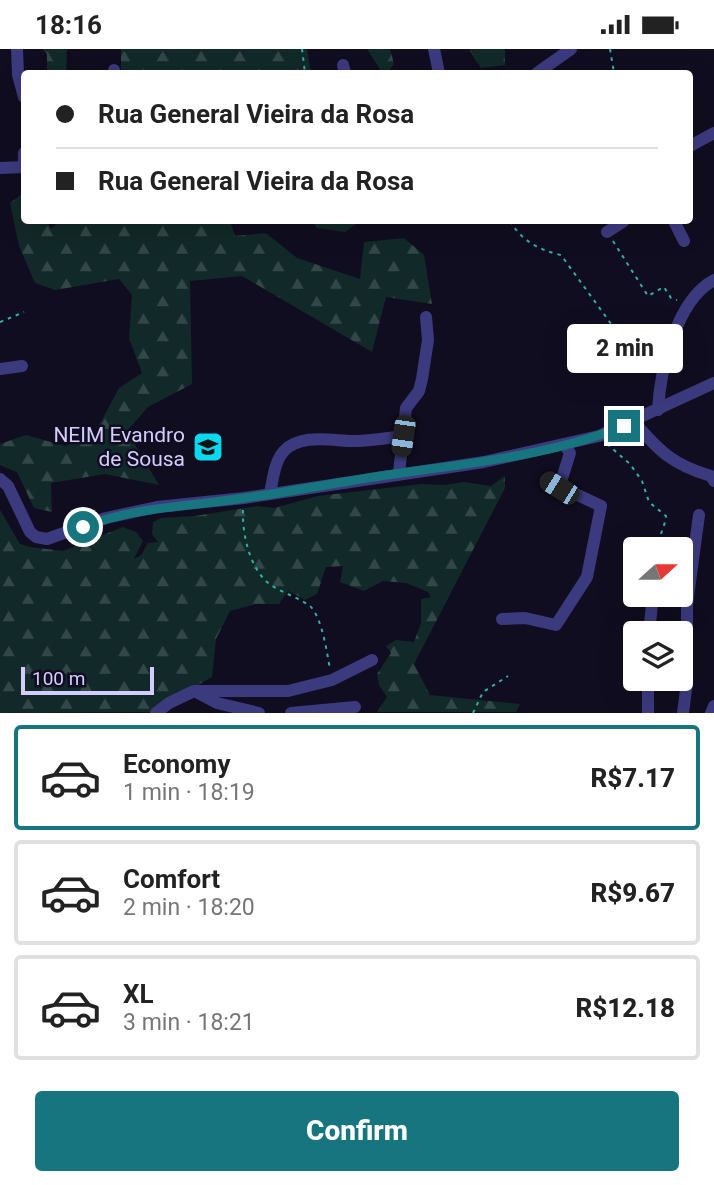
<!DOCTYPE html>
<html lang="en">
<head>
<meta charset="utf-8">
<style>
	body { margin:0; font-family:Roboto,sans-serif; background:#f2f2f2; color:#222; height:100vh; display:flex; flex-direction:column; font-size:26px; white-space:nowrap }
	* { box-sizing:border-box; margin:0 }
	p { font-size:23px; color:#767676 }
	.icon { flex:none; width:38px; height:38px; fill:none; stroke:currentColor; stroke-width:2; stroke-linecap:round; stroke-linejoin:round }
	.map { position:relative; height:664px; overflow:hidden }
	.drawer { display:flex; flex-direction:column; background:#fff; flex:1 }
	.drawer>* { flex:none }
	.guide { position:absolute; left:21px; top:21px; width:672px; height:154px; border-radius:7px; box-shadow:0 7px 28px #0002; display:grid; align-content:center; height:154px; padding:0 35px; background:#fff }
	.needle { width:46px; rotate:69deg }
	.tools { position:absolute; left:623px; top:488px; display:grid; gap:14px }
	.tools a { display:grid; place-items:center; width:70px; height:70px; border-radius:7px; background:#fff; box-shadow:0 7px 28px #0002; font-size:35px }
	.scale { position:absolute; left:21px; bottom:18px; width:133px; box-sizing:border-box; padding-left:7px; border:4px solid #d3cdfe; border-top:0; font-size:19px; line-height:24px; white-space:nowrap; color:#d3cdfe; -webkit-text-stroke:5px #100d20; paint-order:stroke }
	.end { position:absolute; width:32px; height:32px; margin:-16px; border:9px solid #16757f; background:#fff; box-shadow:0 0 0 4px #fff }
	.from { border-radius:50% }
	.bubble { position:absolute; height:49px; border-radius:7px; background:#fff; box-shadow:0 7px 28px #0002; font-size:23px; font-weight:800; line-height:49px; text-align:center }
	.car { position:absolute; width:21px; height:42px; margin:-21px -10px; border-radius:9px; box-shadow:0 0 5px 2px #0007; background:linear-gradient(#222 24%,#8ab4d8 0 40%,#222 0 76%,#8ab4d8 0 86%,#222 0) }
	.guide b { display:flex; align-items:center; gap:24px; height:66px; font-size:26px }
	.guide b+b { border-top:2px solid #e0e0e0 }
	.guide i { width:18px; height:18px; background:#222 }
	ul { padding:12px 0 0; list-style:none }
	li { display:flex; align-items:center; gap:21px; height:105px; margin:0 14px 10px; padding:0 21px; border:4px solid #e0e0e0; border-radius:7px }
	li div { flex:1 }
	li b { display:block; font-size:26px }
	li em { font-style:normal; font-weight:800 }
	li.current { border-color:#16757f }
	li>.icon { width:63px; height:63px; stroke-width:1.5 }
	.primary-button { display:flex; gap:14px; margin-top:auto; padding:14px 35px }
	.primary-button a { flex:1; height:80px; border-radius:7px; background:#16757f; color:#fff; font-size:28px; font-weight:800; line-height:80px; text-align:center }
	.status { display:flex; justify-content:space-between; align-items:center; height:49px; padding:0 35px; background:#fff; direction:ltr }
	.status svg { height:19px; fill:currentColor }
	.map>svg:first-child { display:block }
	.forest { fill:url(#forest-firs) }
	.lines { fill:none; stroke-linecap:round; stroke-linejoin:round }
	.path { stroke:#31aea6; stroke-width:2; stroke-dasharray:3.5 5; stroke-linecap:butt }
	.minor { stroke:#3c3a7e; stroke-width:12 }
	.route { stroke:#16757f; stroke-width:9 }
	.labels { text-anchor:middle; dominant-baseline:central; stroke-width:5; stroke-linejoin:round; paint-order:stroke }
	.poi-label { font-size:21px; fill:#d3cdfe; stroke:#100d20; text-anchor:end }
</style>
</head>
<body>
<div class="status"><b>18:16</b><svg viewBox="0 0 49 12"><path d="M0 12V9h3v3zM5 12V6h3v6zM10 12V3h3v9zM15 12V0h3v12zM26 1h20v11H26zM47 4h2v5h-2z"/></svg></div>
<div class="map">
<svg width="714" height="664" viewBox="0 0 714 664">
	<defs>
		<pattern id="forest-firs" width="22" height="20" patternUnits="userSpaceOnUse" patternTransform="scale(1.75)"><rect width="22" height="20" fill="#112928"/><path d="M5 1l3.5 6h-7zM16 11l3.5 6h-7z" fill="#334748"/></pattern>
	</defs>
	<rect width="100%" height="100%" fill="#100d20"/>
	<g class="forest">
		<polygon points="42,0 67,0 66,24 47,24 47,5"/>
		<polygon points="121,0 307,0 311,24 121,24"/>
		<polygon points="367,0 390,0 394,15 387,24 382,24"/>
		<polygon points="469,0 505,0 505,16 481,19"/>
		<polygon points="24,143 24,172 47,172 51,180 60,172 230,172 235,187 266,184 297,209 360,230 364,193 404,189 424,206 432,255 386,248 372,303 242,227 190,232 192,335 148,358 127,382 159,436 105,425 51,434 52,463 34,459 17,423 0,416 0,395 26,386 65,397 95,384 119,339 142,324 129,289 132,246 119,230 55,241 35,234 19,197 10,154"/>
		<polygon points="311,172 360,172 345,183 318,179"/>
		<polygon points="505,427 505,439 414,615 430,646 520,655 516,663 377,663 387,648 379,636 377,625 391,604 386,597 396,591 414,593 421,574 421,550 431,548 428,543 406,534 383,532 364,542 340,533 343,517 326,518 317,545 305,551 288,542 279,555 256,555 230,562 216,590 212,628 151,663 0,664 0,461 20,495 30,498 63,502 123,478 136,483 143,492 134,510 141,506 148,494 158,493 152,485 153,473 161,469 195,467 257,457 274,459 318,447 421,435 444,436 464,433 491,437"/>
	</g>
	<g class="lines">
		<g class="path">
			<polyline points="302,0 305,24"/>
			<polyline points="610,0 614,24"/>
			<path d="M 510,172 C 522,192 539,201 561,206 L 633,305 L 655,315"/>
			<polyline points="613,192 648,247 664,238 671,249 677,251"/>
			<polyline points="0,273 24,263"/>
			<path d="M 607,395 L 630,415 L 642,432 L 649,453 L 666,467 C 665,479 657,489 658,500"/>
			<path d="M 243,461 C 242,485 250,522 271,536 C 283,544 299,549 310,557 C 322,568 327,604 330,620"/>
			<polyline points="473,664 483,643 508,627"/>
		</g>
		<g class="minor">
			<polyline points="17,0 18,26 24,48"/>
			<polyline points="434,0 439,24"/>
			<polyline points="343,16 345,24"/>
			<polyline points="114,24 114,21"/>
			<polyline points="537,24 571,0"/>
			<polyline points="690,97 714,84"/>
			<polyline points="24,118 24,104"/>
			<polyline points="0,119 24,118"/>
			<polyline points="674,172 684,192"/>
			<polyline points="607,183 624,172"/>
			<polyline points="0,320 22,317"/>
			<path d="M 658,361 C 660,322 676,251 714,231"/>
			<path d="M 634,373 C 659,402 673,416 711,427 L 714,432"/>
			<polyline points="399,424 406,359 419,342 422,330 428,291 426,268"/>
			<polyline points="0,430 8,437 30,483 36,488 47,490 106,469 157,458 244,449 484,413 599,387 714,334"/>
			<polyline points="559,439 570,404 564,395"/>
			<path d="M 270,444 C 273,431 274,413 284,402 C 302,383 336,393 359,392 C 374,391 389,389 403,387"/>
			<polyline points="502,570 525,569 556,576 587,528 601,457 546,431"/>
			<polyline points="649,584 653,546"/>
			<polyline points="198,644 217,654 259,664"/>
			<polyline points="156,664 169,654 194,642 288,642 332,631 372,611"/>
			<polyline points="291,664 355,658"/>
			<polyline points="648,664 648,630"/>
			<polyline points="683,664 687,633 687,555 699,466"/>
			<polyline points="711,664 714,657"/>
		</g>
	</g>
	<g class="lines">
		<path class="route" d="M 83,478 C 139,457 186,458 244,449 C 297,442 349,431 401,424 C 475,414 555,405 624,377"/>
	</g>
	<defs>
		<g id="school-square" transform="scale(1.575)"><rect x="-9" y="-9" width="18" height="18" rx="4" fill="#07daf0" stroke="#100d20"/><path d="M0-5L7-2L0 1L-7-2ZM-4 1L0 2.5L4 1V4Q0 6-4 4Z" fill="#111"/></g>
	</defs>
	<g fill-rule="evenodd">
		<use href="#school-square" x="208" y="398"/>
	</g>
	<g class="labels">
		<g class="poi-label">
			<text x="185" y="386">NEIM Evandro<tspan x="185" dy="24">de Sousa</tspan></text>
		</g>
	</g>
</svg>
<div class="tools">
<a><svg class="needle" viewBox="-14 -14 28 28"><path d="M0-13l5 13h-10z" fill="#e53935"/><path d="M0 13l5-13h-10z" fill="#767676"/></svg></a>
<a><svg class="icon" aria-label="layers" viewBox="0 0 24 24"><path d="M12 4l9 5-9 5-9-5zM3 14l9 5 9-5"/></svg></a>
</div>
<div class="scale">100 m</div>
<i class="end from" style="left:83px;top:478px"></i>
<i class="end" style="left:624px;top:377px"></i>
<div class="bubble" style="left:567px;top:275px;width:116px">2 min</div>
<i class="car" style="left:403px;top:387px;rotate:188deg"></i>
<i class="car" style="left:559px;top:439px;rotate:302deg"></i>
<div class="guide">
<b><i class="from"></i>Rua General Vieira da Rosa</b>
<b><i></i>Rua General Vieira da Rosa</b>
</div>
</div>
<section class="drawer">
<ul>
<li class="current"><svg class="icon" aria-label="car" viewBox="0 0 24 24"><path d="M5 17H2v-5l4-1 3-4h7l3 4 3 1v5h-3M9 17h6M6 11h13"/><circle cx="7" cy="17" r="2"/><circle cx="17" cy="17" r="2"/></svg><div><b>Economy</b><p>1 min · 18:19</p></div><em>R$7.17</em></li>
<li><svg class="icon" aria-label="car" viewBox="0 0 24 24"><path d="M5 17H2v-5l4-1 3-4h7l3 4 3 1v5h-3M9 17h6M6 11h13"/><circle cx="7" cy="17" r="2"/><circle cx="17" cy="17" r="2"/></svg><div><b>Comfort</b><p>2 min · 18:20</p></div><em>R$9.67</em></li>
<li><svg class="icon" aria-label="car" viewBox="0 0 24 24"><path d="M5 17H2v-5l4-1 3-4h7l3 4 3 1v5h-3M9 17h6M6 11h13"/><circle cx="7" cy="17" r="2"/><circle cx="17" cy="17" r="2"/></svg><div><b>XL</b><p>3 min · 18:21</p></div><em>R$12.18</em></li>
</ul>
<div class="primary-button"><a>Confirm</a></div>
</section>
</body>
</html>
